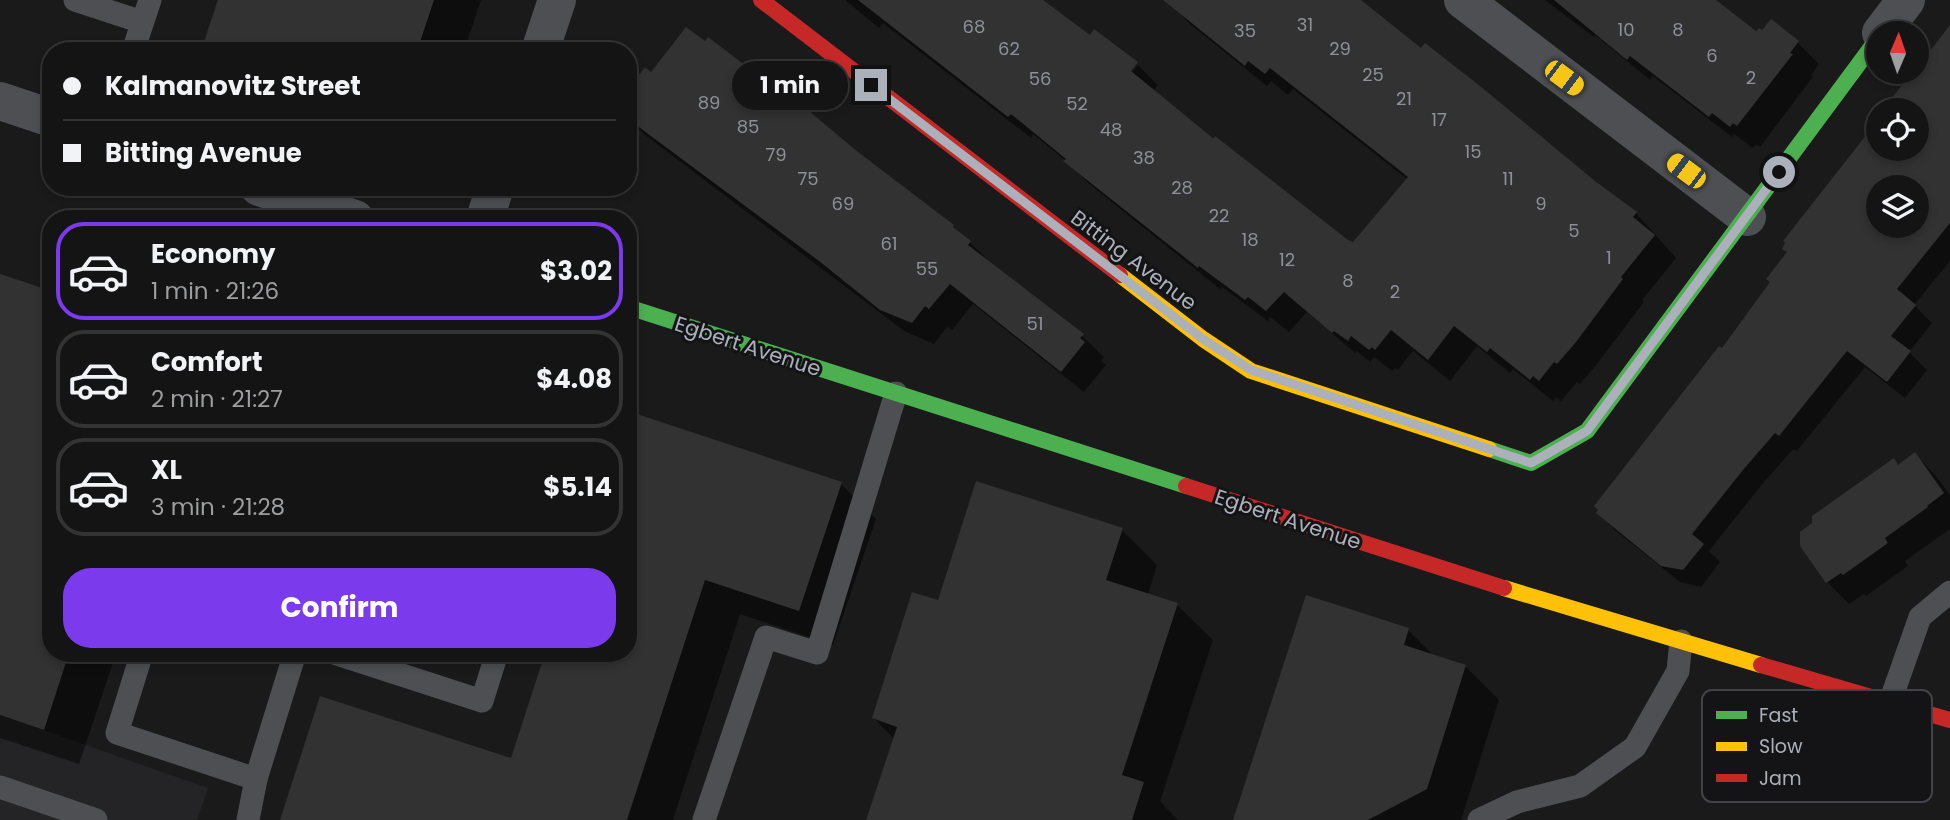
<!DOCTYPE html>
<html lang="en">
<head>
<meta charset="utf-8">
<style>
	body { margin:0; font-family:Poppins,sans-serif; background:#212122; color:#f1f3f6; height:100vh; display:flex; flex-direction:column; font-size:26px; white-space:nowrap }
	* { box-sizing:border-box; margin:0 }
	p { font-size:23px; color:#9d9ea0 }
	.icon { flex:none; width:38px; height:38px; fill:none; stroke:currentColor; stroke-width:2; stroke-linecap:round; stroke-linejoin:round }
	.map { position:relative; flex:1; overflow:hidden }
	.sheet { position:absolute; left:42px; top:210px; width:595px; height:452px; display:flex; flex-direction:column; background:#141414; border-radius:28px; box-shadow:0 4px 10px #0003,0 0 0 2px #333334 }
	.sheet>* { flex:none }
	.guide { position:absolute; left:42px; top:42px; width:595px; height:154px; border-radius:28px; box-shadow:0 4px 10px #0003,0 0 0 2px #333334; display:grid; align-content:center; height:154px; padding:0 21px; background:#141414 }
	.needle { width:46px; rotate:2deg }
	.buttons { position:absolute; left:1866px; top:21px; display:grid; gap:14px }
	.buttons a { display:grid; place-items:center; width:63px; height:63px; border-radius:50%; background:#141414; box-shadow:0 4px 10px #0003,0 0 0 2px #333334; font-size:35px }
	.end { position:absolute; width:32px; height:32px; margin:-16px; border:9px solid #abb0bb; background:#111; box-shadow:0 0 0 4px #111 }
	.from { border-radius:50% }
	.bubble { position:absolute; height:49px; border-radius:24px; background:#141414; box-shadow:0 4px 10px #0003,0 0 0 2px #333334; font-size:23px; font-weight:700; line-height:49px; text-align:center }
	.car { position:absolute; width:21px; height:42px; margin:-21px -10px; border-radius:9px; box-shadow:0 0 5px 2px #0007; background:linear-gradient(#f5c518 24%,#345 0 40%,#f5c518 0 76%,#345 0 86%,#f5c518 0) }
	.guide b { display:flex; align-items:center; gap:24px; height:66px; font-size:26px }
	.guide b+b { border-top:2px solid #333334 }
	.guide i { width:18px; height:18px; background:#f1f3f6 }
	ul { padding:12px 0 0; list-style:none }
	li { display:flex; align-items:center; gap:21px; height:98px; margin:0 14px 10px; padding:0 7px; border:4px solid #333334; border-radius:28px }
	li div { flex:1 }
	li b { display:block; font-size:26px }
	li em { font-style:normal; font-weight:700 }
	li.current { border-color:#7c3aed }
	li>.icon { width:63px; height:63px; stroke-width:1.5 }
	.action { display:flex; gap:14px; margin-top:auto; padding:14px 21px }
	.action a { flex:1; height:80px; border-radius:28px; background:#7c3aed; color:#fff; font-size:28px; font-weight:700; line-height:80px; text-align:center }
	.map>svg:first-child { display:block }
	.built { fill:#242426 }
	.shadow { fill:#0007; fill-rule:evenodd }
	.building { fill:#323232; fill-rule:evenodd }
	.lines { fill:none; stroke-linecap:round; stroke-linejoin:round }
	.lane { stroke:#4e4f53; stroke-width:23 }
	.street { stroke:#4e4f53; stroke-width:38 }
	.fast { stroke:#4caf50; stroke-width:16 }
	.slow { stroke:#ffc107; stroke-width:16 }
	.jam { stroke:#c62828; stroke-width:16 }
	.route { stroke:#abb0bb; stroke-width:9 }
	.labels { text-anchor:middle; dominant-baseline:central; stroke-width:6; stroke-linejoin:round; paint-order:stroke }
	.number-label { font-size:18px; fill:#8d9099 }
	.street-label { font-size:21px; fill:#abb0bb; stroke:#141416 }
	.key { fill:#141416; stroke:#414348; stroke-width:2 }
	.key-label { font-size:19px; fill:#abb0bb }
</style>
</head>
<body>
<div class="map">
<svg width="1950" height="820" viewBox="0 0 1950 820">
	<rect width="100%" height="100%" fill="#1a1a1a"/>
	<polygon class="built" points="0,715 208,788 197,820 0,820"/>
	<g class="shadow">
		<polygon points="219,0 481,0 464,51 203,51"/>
		<polygon points="845,0 1040,0 1081,32 1137,63 1134,64 1127,79 1138,65 1158,85 1153,91 1214,141 1347,241 1353,244 1408,180 1293,89 1288,95 1271,81 1267,86 1191,25 1169,3 1172,0 1358,0 1636,213 1676,258 1642,300 1644,302 1597,364 1580,384 1577,382 1561,401 1556,397 1553,401 1513,369 1510,373 1477,346 1450,381 1413,351 1398,370 1395,368 1392,371 1374,357 1370,362 1357,351 1355,353 1307,312 1289,332 1270,317 1268,321 1222,287 1220,289 1088,183 1066,161 1033,134 1031,138 883,23 879,28"/>
		<polygon points="1545,0 1714,0 1757,33 1797,42 1819,64 1811,75 1813,77 1760,147 1756,144 1753,148 1734,134 1732,137 1653,76 1650,80 1595,35 1594,37"/>
		<path d="M 1950,35 L 1950,261 L 1914,305 L 1932,323 L 1909,352 L 1927,370 L 1905,398 L 1865,367 L 1797,451 L 1793,449 L 1760,487 L 1709,551 L 1720,562 L 1701,587 L 1680,582 L 1615,530 L 1598,513 L 1878,149 L 1916,149 L 1916,110 L 1885,109 L 1915,72 ZM 1878,187 L 1916,187 L 1916,226 L 1878,226 Z"/>
		<polygon points="628,118 857,154 953,226 992,264 1082,336 1104,357 1101,361 1106,365 1084,392 973,304 952,330 947,327 934,344 904,331 645,135"/>
		<polygon points="0,276 51,653 116,653 79,764 0,738"/>
		<polygon points="628,412 841,484 876,519 833,645 740,614 673,820 282,820 512,761 547,653 628,653"/>
		<polygon points="1915,454 1936,476 1950,495 1950,529 1905,561 1908,566 1866,596 1864,594 1849,604 1827,582 1899,466"/>
		<polygon points="1122,530 1157,565 1148,595 1177,605 1213,640 1160,801 1178,820 868,820 894,739 874,718 939,602"/>
		<polygon points="1408,630 1434,656 1465,666 1499,700 1461,820 1235,820"/>
	</g>
	<g class="building">
		<polygon points="218,0 434,0 417,51 201,51"/>
		<polygon points="858,0 1043,0 1090,35 1094,29 1138,62 1131,71 1214,139 1215,136 1348,240 1353,242 1408,177 1270,68 1265,74 1248,61 1245,66 1163,0 1361,0 1421,48 1425,43 1480,86 1595,181 1637,212 1633,217 1655,235 1621,277 1623,279 1576,342 1557,364 1554,362 1539,381 1533,376 1530,380 1490,348 1487,352 1454,326 1428,360 1391,330 1375,350 1372,347 1369,350 1351,336 1348,341 1334,331 1332,333 1284,292 1266,311 1248,297 1245,300 1199,266 1198,268 1063,161 1066,159 1011,114 1008,117"/>
		<polygon points="1554,0 1716,0 1756,31 1759,28 1762,30 1771,19 1799,41 1790,53 1793,54 1737,126 1733,123 1730,127 1712,113 1709,117 1630,56 1627,60"/>
		<path d="M 1950,25 L 1950,223 L 1897,289 L 1916,305 L 1891,336 L 1911,351 L 1887,382 L 1847,351 L 1779,436 L 1775,433 L 1743,470 L 1692,534 L 1704,544 L 1683,570 L 1661,566 L 1596,513 L 1598,510 L 1594,506 L 1719,346 L 1722,348 L 1770,282 L 1766,279 L 1787,252 L 1782,249 L 1785,243 L 1783,241 L 1878,120 L 1878,149 L 1916,149 L 1916,110 L 1882,110 L 1907,79 L 1916,72 L 1916,69 ZM 1878,187 L 1916,187 L 1916,226 L 1878,226 Z"/>
		<polygon points="686,27 705,41 708,37 775,88 778,85 858,152 954,225 953,227 971,241 968,245 1084,334 1080,338 1085,342 1061,372 950,284 929,309 925,306 912,323 880,310 819,261 628,119 628,89 645,67 651,72"/>
		<polygon points="0,274 51,291 51,653 69,653 44,730 0,715"/>
		<polygon points="628,411 842,482 799,611 705,580 627,820 280,820 320,696 511,758 545,653 628,653"/>
		<polygon points="1915,452 1944,493 1927,506 1928,507 1885,538 1888,543 1843,575 1841,573 1826,583 1800,546 1800,532 1812,523 1812,516 1894,458 1898,465"/>
		<polygon points="976,481 1123,528 1106,580 1178,603 1122,775 1144,782 1132,820 866,820 897,727 872,718 912,592 938,600"/>
		<polygon points="1306,595 1409,628 1404,645 1466,665 1427,789 1368,820 1233,820"/>
	</g>
	<g class="lines">
		<g class="lane">
			<polyline points="75,0 142,22"/>
			<polyline points="133,51 150,0"/>
			<polyline points="142,653 117,733 256,779 295,653"/>
			<polyline points="334,653 482,701 497,653"/>
			<polyline points="1890,702 1920,617 1950,592"/>
			<polyline points="0,787 96,820"/>
			<polyline points="248,820 256,779"/>
			<polyline points="704,820 766,637 817,653 896,393"/>
			<polyline points="1479,820 1517,802 1580,786 1635,747 1678,671 1681,641"/>
		</g>
		<g class="street">
			<polyline points="1463,0 1747,217"/>
			<polyline points="1881,33 1906,0"/>
			<polyline points="540,51 557,0"/>
			<polyline points="0,101 51,118"/>
			<polyline points="259,187 355,219"/>
			<polyline points="485,219 495,187"/>
		</g>
		<g class="fast">
			<polyline points="628,307 1186,486"/>
			<polyline points="1489,449 1531,463 1587,431 1878,38"/>
		</g>
		<g class="slow">
			<polyline points="1120,275 1203,339 1251,371 1489,449"/>
			<polyline points="1504,588 1761,665"/>
		</g>
		<g class="jam">
			<polyline points="761,0 1120,275"/>
			<polyline points="1186,486 1504,588"/>
			<polyline points="1761,665 1950,720"/>
		</g>
	</g>
	<g class="lines">
		<polyline class="route" points="871,85 1203,339 1251,370 1531,463 1587,431 1779,172"/>
	</g>
	<g class="labels">
		<g class="number-label">
			<text x="1305" y="24">31</text>
			<text x="974" y="26">68</text>
			<text x="1626" y="29">10</text>
			<text x="1678" y="29">8</text>
			<text x="1245" y="30">35</text>
			<text x="1009" y="48">62</text>
			<text x="1340" y="48">29</text>
			<text x="1712" y="55">6</text>
			<text x="1373" y="74">25</text>
			<text x="1751" y="77">2</text>
			<text x="1040" y="78">56</text>
			<text x="1404" y="98">21</text>
			<text x="709" y="102">89</text>
			<text x="1077" y="103">52</text>
			<text x="1439" y="119">17</text>
			<text x="748" y="126">85</text>
			<text x="1111" y="129">48</text>
			<text x="1473" y="151">15</text>
			<text x="776" y="154">79</text>
			<text x="1144" y="157">38</text>
			<text x="808" y="178">75</text>
			<text x="1508" y="178">11</text>
			<text x="1182" y="187">28</text>
			<text x="843" y="203">69</text>
			<text x="1541" y="203">9</text>
			<text x="1219" y="215">22</text>
			<text x="1574" y="230">5</text>
			<text x="1250" y="239">18</text>
			<text x="889" y="243">61</text>
			<text x="1609" y="257">1</text>
			<text x="1287" y="259">12</text>
			<text x="927" y="268">55</text>
			<text x="1348" y="280">8</text>
			<text x="1395" y="291">2</text>
			<text x="1035" y="323">51</text>
		</g>
		<g class="street-label">
			<text transform="translate(1134 260) rotate(37)">Bitting Avenue</text>
			<text transform="translate(748 346) rotate(18)">Egbert Avenue</text>
			<text transform="translate(1288 519) rotate(18)">Egbert Avenue</text>
		</g>
	</g>
	<rect x="1702" y="690" width="230" height="112" rx="10" class="key"/>
	<rect x="1716" y="711" width="31" height="8" fill="#4caf50"/>
	<rect x="1716" y="742" width="31" height="9" fill="#ffc107"/>
	<rect x="1716" y="774" width="31" height="8" fill="#c62828"/>
	<g class="key-label">
		<text x="1759" y="722">Fast</text>
		<text x="1759" y="753">Slow</text>
		<text x="1759" y="785">Jam</text>
	</g>
</svg>
<div class="buttons">
<a><svg class="needle" viewBox="-14 -14 28 28"><path d="M0-13l5 13h-10z" fill="#e53935"/><path d="M0 13l5-13h-10z" fill="#9d9ea0"/></svg></a>
<a><svg class="icon" aria-label="locate" viewBox="0 0 24 24"><circle cx="12" cy="12" r="6"/><path d="M12 2v4M12 18v4M2 12h4M18 12h4"/></svg></a>
<a><svg class="icon" aria-label="layers" viewBox="0 0 24 24"><path d="M12 4l9 5-9 5-9-5zM3 14l9 5 9-5"/></svg></a>
</div>
<i class="end from" style="left:1779px;top:172px"></i>
<i class="end" style="left:871px;top:85px"></i>
<div class="bubble" style="left:732px;top:61px;width:116px">1 min</div>
<i class="car" style="left:1564px;top:78px;rotate:127deg"></i>
<i class="car" style="left:1686px;top:171px;rotate:307deg"></i>
<div class="guide">
<b><i class="from"></i>Kalmanovitz Street</b>
<b><i></i>Bitting Avenue</b>
</div>
<section class="sheet">
<ul>
<li class="current"><svg class="icon" aria-label="car" viewBox="0 0 24 24"><path d="M5 17H2v-5l4-1 3-4h7l3 4 3 1v5h-3M9 17h6M6 11h13"/><circle cx="7" cy="17" r="2"/><circle cx="17" cy="17" r="2"/></svg><div><b>Economy</b><p>1 min · 21:26</p></div><em>$3.02</em></li>
<li><svg class="icon" aria-label="car" viewBox="0 0 24 24"><path d="M5 17H2v-5l4-1 3-4h7l3 4 3 1v5h-3M9 17h6M6 11h13"/><circle cx="7" cy="17" r="2"/><circle cx="17" cy="17" r="2"/></svg><div><b>Comfort</b><p>2 min · 21:27</p></div><em>$4.08</em></li>
<li><svg class="icon" aria-label="car" viewBox="0 0 24 24"><path d="M5 17H2v-5l4-1 3-4h7l3 4 3 1v5h-3M9 17h6M6 11h13"/><circle cx="7" cy="17" r="2"/><circle cx="17" cy="17" r="2"/></svg><div><b>XL</b><p>3 min · 21:28</p></div><em>$5.14</em></li>
</ul>
<div class="action"><a>Confirm</a></div>
</section>
</div>
</body>
</html>
